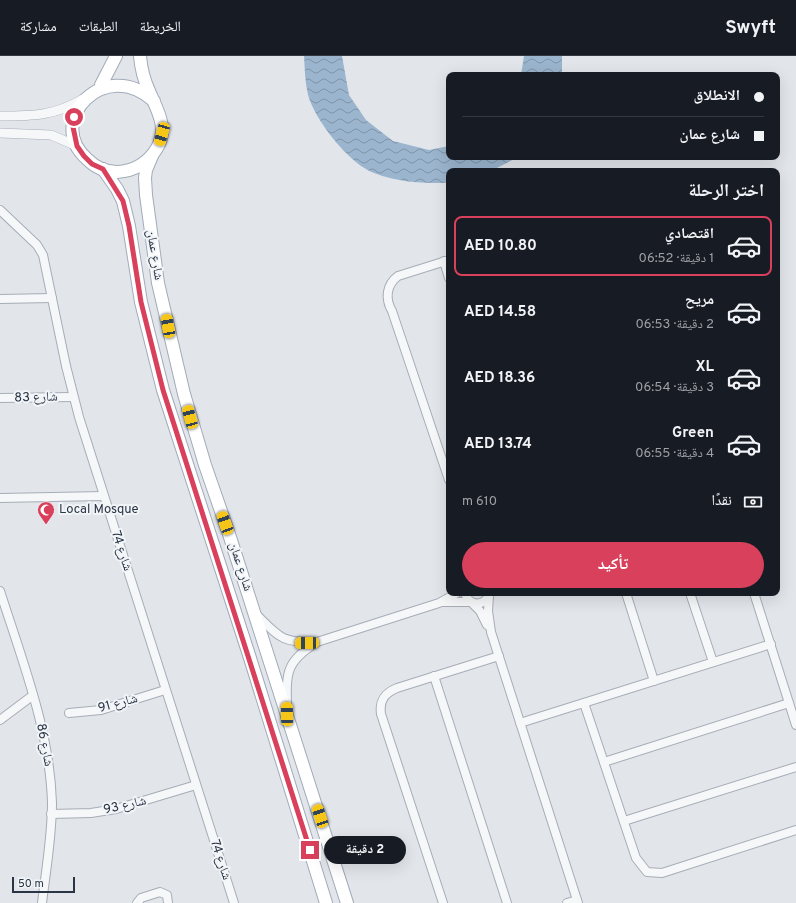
<!DOCTYPE html>
<html lang="ar">
<head>
<meta charset="utf-8">
<style>
	body { margin:0; font-family:Overpass,"Noto Naskh Arabic",sans-serif; background:#20242c; color:#f1f3f6; direction:rtl; height:100vh; display:flex; flex-direction:column; font-size:15px; white-space:nowrap }
	* { box-sizing:border-box; margin:0 }
	p { font-size:13px; color:#9ea1a6 }
	.icon { flex:none; width:22px; height:22px; fill:none; stroke:currentColor; stroke-width:2; stroke-linecap:round; stroke-linejoin:round }
	.map { position:relative; flex:1; overflow:hidden; direction:ltr }
	.details { position:absolute; left:446px; top:112px; width:334px; height:428px; display:flex; flex-direction:column; background:#171b24; border-radius:8px; box-shadow:0 4px 16px #0002; direction:rtl }
	.details>* { flex:none }
	.guide { position:absolute; left:446px; top:16px; width:334px; height:88px; border-radius:8px; box-shadow:0 4px 16px #0002; direction:rtl; display:grid; align-content:center; height:88px; padding:0 16px; background:#171b24 }
	.scale { position:absolute; left:12px; bottom:10px; width:63px; box-sizing:border-box; padding-left:4px; border:2px solid #293445; border-top:0; font-size:11px; line-height:14px; white-space:nowrap; color:#293445; -webkit-text-stroke:3px #f2f5f8; paint-order:stroke }
	.end { position:absolute; width:18px; height:18px; margin:-9px; border:5px solid #d8405c; background:#fff; box-shadow:0 0 0 2px #fff }
	.from { border-radius:50% }
	.bubble { position:absolute; height:28px; border-radius:14px; background:#171b24; box-shadow:0 4px 16px #0002; font-size:13px; font-weight:700; line-height:28px; text-align:center; direction:rtl }
	.car { position:absolute; width:12px; height:24px; margin:-12px -6px; border-radius:5px; box-shadow:0 0 3px 1px #0007; background:linear-gradient(#f5c518 24%,#345 0 40%,#f5c518 0 76%,#345 0 86%,#f5c518 0) }
	.guide b { display:flex; align-items:center; gap:14px; height:38px; font-size:15px }
	.guide b+b { border-top:1px solid #363941 }
	.guide i { width:10px; height:10px; background:#f1f3f6 }
	ul { padding:0; list-style:none }
	li { display:flex; align-items:center; gap:12px; height:60px; margin:0 8px 6px; padding:0 8px; border:2px solid transparent; border-radius:8px }
	li div { flex:1 }
	li b { display:block; font-size:15px }
	li em { font-style:normal; font-weight:700 }
	li.active { border-color:#d8405c }
	li>.icon { width:36px; height:36px; stroke-width:1.5 }
	h2 { padding:0 16px; font-size:18px; line-height:48px }
	.pay { display:flex; align-items:center; gap:10px; height:44px; padding:0 16px; font-size:15px }
	.pay p { margin-inline-start:auto }
	.primary-button { display:flex; gap:8px; margin-top:auto; padding:8px 16px }
	.primary-button a { flex:1; height:46px; border-radius:24px; background:#d8405c; color:#fff; font-size:16px; font-weight:700; line-height:46px; text-align:center }
	header { display:flex; align-items:center; gap:24px; box-sizing:border-box; height:56px; padding:0 20px; background:#171b24; border-bottom:1px solid #363941 }
	header strong { font-size:19px }
	nav { display:flex; gap:22px; margin-inline-start:auto; font-size:14px }
	.map>svg:first-child { display:block }
	.water { fill:url(#water-waves) }
	.lines { fill:none; stroke-linecap:round; stroke-linejoin:round }
	.minor-casing { stroke:#a7adb6; stroke-width:10 }
	.tertiary-casing { stroke:#a7adb6; stroke-width:10 }
	.primary-casing { stroke:#a1abb8; stroke-width:14 }
	.minor { stroke:#f5f7f9; stroke-width:8 }
	.tertiary { stroke:#f5f7f9; stroke-width:9 }
	.primary { stroke:#fff; stroke-width:12 }
	.route { stroke:#d8405c; stroke-width:5 }
	.labels { text-anchor:middle; dominant-baseline:central; stroke-width:4; stroke-linejoin:round; paint-order:stroke }
	.street-label { font-size:13px; fill:#293445; stroke:#f2f5f8 }
	.poi-label { font-size:13px; fill:#293445; stroke:#f2f5f8; text-anchor:start }
</style>
</head>
<body>
<header>
<strong>Swyft</strong>
<nav><a>الخريطة</a><a>الطبقات</a><a>مشاركة</a></nav>
</header>
<div class="map">
<svg width="796" height="847" viewBox="0 0 796 847">
	<defs>
		<pattern id="water-waves" width="16" height="10" patternUnits="userSpaceOnUse"><rect width="16" height="10" fill="#9bb5ce"/><path d="M0 5q4-4 8 0t8 0" fill="none" stroke="#7e94a9"/></pattern>
	</defs>
	<rect width="100%" height="100%" fill="#e2e6eb"/>
	<g class="water">
		<path d="M 304,0 L 342,0 L 349,39 L 366,64 L 393,85 L 429,94 L 449,90 L 449,101 L 518,101 L 491,115 L 449,115 L 449,126 L 443,127 C 420,127 396,126 374,117 C 350,108 320,70 310,45 C 305,31 305,15 304,0 Z"/>
		<polygon points="524,0 562,0 562,19 521,19"/>
	</g>
	<g class="lines">
		<g class="minor-casing">
			<g id="minor">
				<polyline points="0,154 37,189 43,199 66,310 79,361 234,847"/>
				<path d="M 449,204 L 398,220 C 386,229 385,243 392,255 L 449,424"/>
				<polyline points="444,205 449,222"/>
				<polyline points="0,243 52,242"/>
				<polyline points="0,342 73,341"/>
				<polyline points="0,442 103,440"/>
				<path d="M 0,535 C 22,604 50,675 52,747 C 52,780 46,814 42,847"/>
				<path d="M 465,537 C 469,550 482,551 489,540"/>
				<polyline points="626,537 654,625"/>
				<polyline points="690,537 713,606"/>
				<polyline points="754,537 796,669"/>
				<polyline points="489,540 488,555 491,576 578,847"/>
				<polyline points="443,546 471,546"/>
				<polyline points="472,547 480,555 487,569"/>
				<path d="M 255,557 C 279,581 281,587 316,586"/>
				<polyline points="434,620 507,847"/>
				<polyline points="584,647 636,802 647,816 662,817 796,774"/>
				<path d="M 287,649 C 286,615 287,605 317,586 L 439,547 L 457,537"/>
				<polyline points="69,657 101,654 165,634"/>
				<polyline points="0,664 32,640"/>
				<polyline points="520,667 771,588"/>
				<polyline points="604,706 789,647"/>
				<polyline points="51,758 91,757 116,753 196,729"/>
				<polyline points="624,765 796,711"/>
				<polyline points="137,847 141,842 160,836 167,839 168,847"/>
				<path d="M 443,847 L 381,658 C 379,644 385,637 397,632 L 499,600"/>
				<polyline points="567,847 577,844"/>
			</g>
		</g>
		<g class="tertiary-casing">
			<g id="tertiary">
				<path d="M 0,60 C 33,60 54,60 83,43"/>
				<polyline points="0,77 51,79 77,90"/>
			</g>
		</g>
		<g class="primary-casing">
			<g id="primary">
				<path d="M 140,0 C 141,12 144,24 149,35 C 157,54 169,72 157,92 C 148,107 135,115 117,116 C 106,116 95,111 87,103 C 44,65 105,0 154,45"/>
				<polyline points="101,29 116,0"/>
				<polyline points="152,100 146,114 145,122 146,139 158,227 184,338 205,409 229,478 347,847"/>
				<polyline points="103,113 117,133 123,145 129,170 141,246 163,334 250,602 326,847"/>
			</g>
		</g>
		<use href="#minor" class="minor"/>
		<use href="#tertiary" class="tertiary"/>
		<use href="#primary" class="primary"/>
	</g>
	<g class="lines">
		<polyline class="route" points="74,61 73,71 77,90 84,100 92,108 103,113 123,145 129,170 141,246 163,334 310,794"/>
	</g>
	<defs>
		<g id="mosque-pin" transform="scale(0.9)"><path d="M0 17L-7.5 6A9.5 9.5 0 1 1 7.5 6Z" fill="#d8405c" stroke="#f2f5f8"/><path d="M3.5-4.9A6 6 0 1 0 3.5 4.9A5 5 0 1 1 3.5-4.9Z" fill="#fff"/></g>
	</defs>
	<g fill-rule="evenodd">
		<use href="#mosque-pin" x="46" y="454"/>
	</g>
	<g class="labels">
		<g class="street-label">
			<text transform="translate(154 199) rotate(81)">شارع عمان</text>
			<text transform="translate(36 342) rotate(-1)">شارع 83</text>
			<text transform="translate(121 495) rotate(72)">شارع 74</text>
			<text transform="translate(240 511) rotate(72)">شارع عمان</text>
			<text transform="translate(118 648) rotate(-15)">شارع 91</text>
			<text transform="translate(44 689) rotate(79)">شارع 86</text>
			<text transform="translate(125 750) rotate(-13)">شارع 93</text>
			<text transform="translate(220 804) rotate(72)">شارع 74</text>
		</g>
		<g class="poi-label">
			<text x="59" y="454">Local Mosque</text>
		</g>
	</g>
</svg>
<div class="scale">50 m</div>
<i class="end from" style="left:74px;top:61px"></i>
<i class="end" style="left:310px;top:794px"></i>
<div class="bubble" style="left:324px;top:780px;width:82px">2 دقيقة</div>
<i class="car" style="left:162px;top:78px;rotate:196deg"></i>
<i class="car" style="left:168px;top:270px;rotate:350deg"></i>
<i class="car" style="left:190px;top:361px;rotate:345deg"></i>
<i class="car" style="left:225px;top:467px;rotate:340deg"></i>
<i class="car" style="left:307px;top:587px;rotate:269deg"></i>
<i class="car" style="left:287px;top:658px;rotate:359deg"></i>
<i class="car" style="left:320px;top:760px;rotate:342deg"></i>
<div class="guide">
<b><i class="from"></i>الانطلاق</b>
<b><i></i>شارع عمان</b>
</div>
<section class="details">
<h2>اختر الرحلة</h2>
<ul>
<li class="active"><svg class="icon" aria-label="car" viewBox="0 0 24 24"><path d="M5 17H2v-5l4-1 3-4h7l3 4 3 1v5h-3M9 17h6M6 11h13"/><circle cx="7" cy="17" r="2"/><circle cx="17" cy="17" r="2"/></svg><div><b>اقتصادي</b><p>1 دقيقة · 06:52</p></div><em>AED 10.80</em></li>
<li><svg class="icon" aria-label="car" viewBox="0 0 24 24"><path d="M5 17H2v-5l4-1 3-4h7l3 4 3 1v5h-3M9 17h6M6 11h13"/><circle cx="7" cy="17" r="2"/><circle cx="17" cy="17" r="2"/></svg><div><b>مريح</b><p>2 دقيقة · 06:53</p></div><em>AED 14.58</em></li>
<li><svg class="icon" aria-label="car" viewBox="0 0 24 24"><path d="M5 17H2v-5l4-1 3-4h7l3 4 3 1v5h-3M9 17h6M6 11h13"/><circle cx="7" cy="17" r="2"/><circle cx="17" cy="17" r="2"/></svg><div><b>XL</b><p>3 دقيقة · 06:54</p></div><em>AED 18.36</em></li>
<li><svg class="icon" aria-label="car" viewBox="0 0 24 24"><path d="M5 17H2v-5l4-1 3-4h7l3 4 3 1v5h-3M9 17h6M6 11h13"/><circle cx="7" cy="17" r="2"/><circle cx="17" cy="17" r="2"/></svg><div><b>Green</b><p>4 دقيقة · 06:55</p></div><em>AED 13.74</em></li>
</ul>
<div class="pay"><svg class="icon" aria-label="cash" viewBox="0 0 24 24"><path d="M3 7h18v10H3z"/><circle cx="12" cy="12" r="2"/></svg>نقدًا<p>610 m</p></div>
<div class="primary-button"><a>تأكيد</a></div>
</section>
</div>
</body>
</html>
